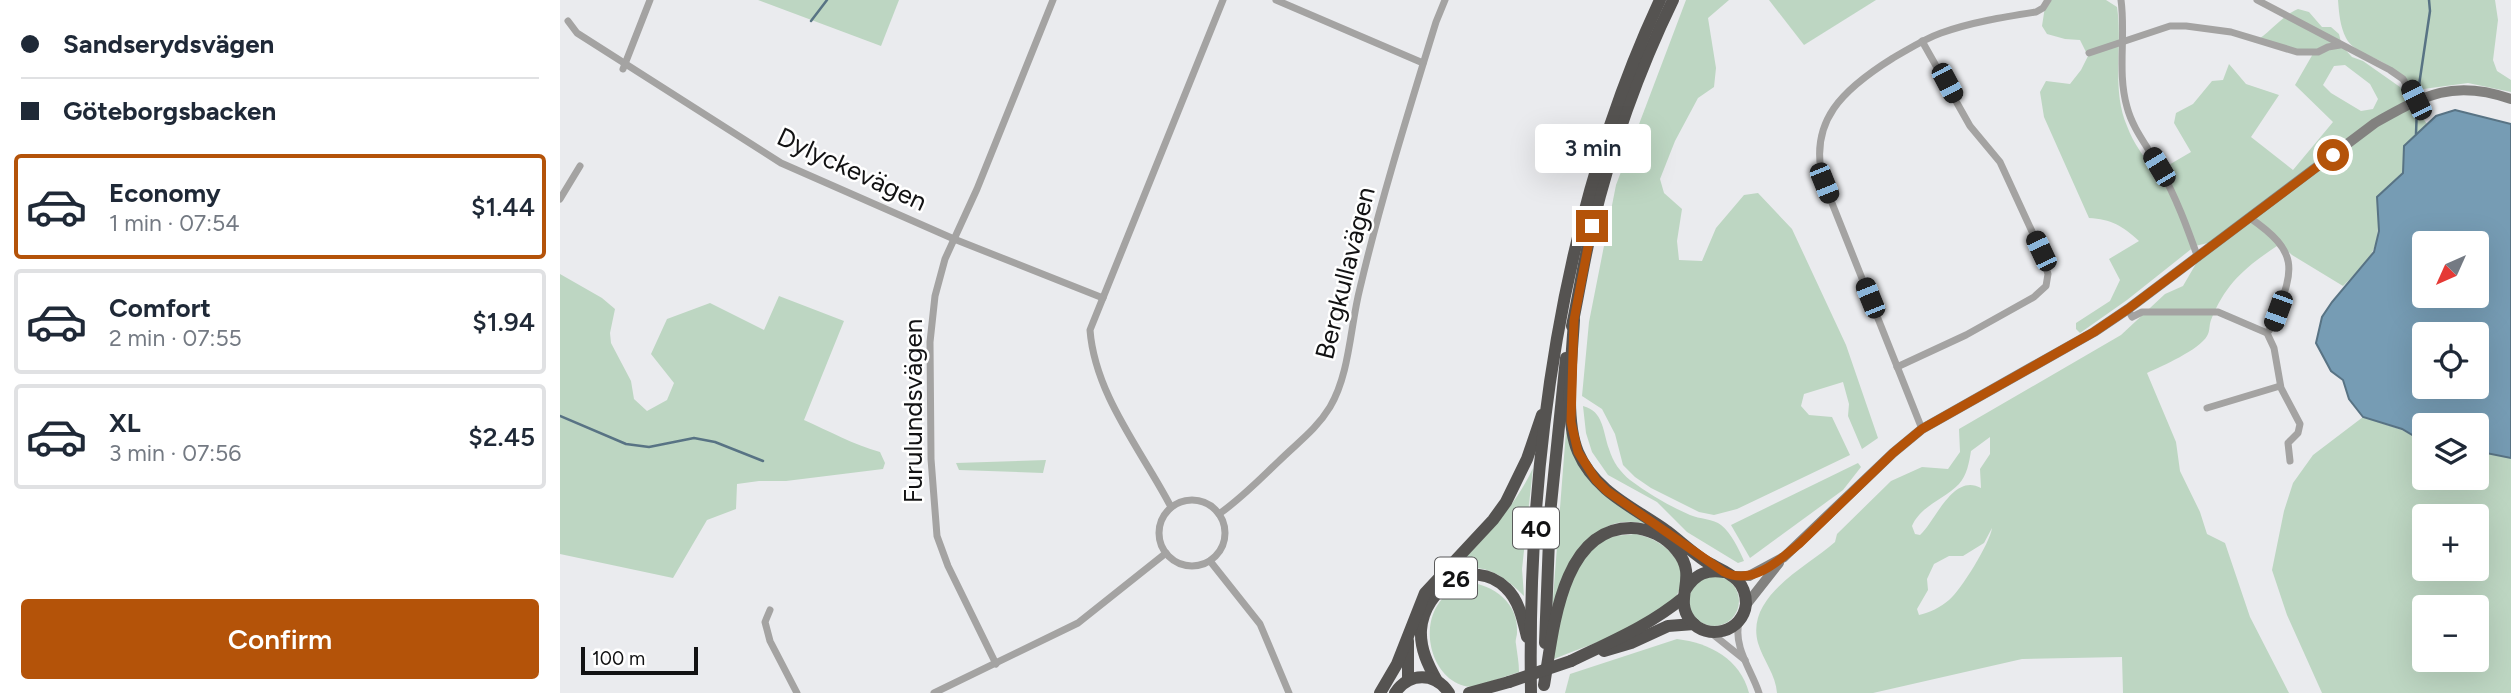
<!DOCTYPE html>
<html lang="en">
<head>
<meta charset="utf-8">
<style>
	body { margin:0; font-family:Figtree,sans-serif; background:#f6f6f7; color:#1f2937; height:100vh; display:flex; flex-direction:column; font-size:26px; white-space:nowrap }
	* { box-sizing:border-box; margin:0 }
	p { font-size:23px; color:#747a83 }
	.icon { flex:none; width:38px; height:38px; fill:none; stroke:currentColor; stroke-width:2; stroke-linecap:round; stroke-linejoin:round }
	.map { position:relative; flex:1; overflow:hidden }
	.details { display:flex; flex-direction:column; background:#fff; width:560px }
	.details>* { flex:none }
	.guide { display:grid; align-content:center; height:154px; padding:0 21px; background:#fff }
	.needle { width:46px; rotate:225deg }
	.controls { position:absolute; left:1852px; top:231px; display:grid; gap:14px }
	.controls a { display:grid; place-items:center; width:77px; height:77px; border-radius:7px; background:#fff; box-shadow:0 7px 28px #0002; font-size:35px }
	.scale { position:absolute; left:21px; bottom:18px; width:117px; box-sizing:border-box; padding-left:7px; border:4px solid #121213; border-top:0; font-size:19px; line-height:24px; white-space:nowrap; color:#121213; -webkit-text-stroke:5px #fff; paint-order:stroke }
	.end { position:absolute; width:32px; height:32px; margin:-16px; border:9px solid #b45309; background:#fff; box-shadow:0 0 0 4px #fff }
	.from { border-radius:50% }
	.bubble { position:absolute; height:49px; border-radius:7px; background:#fff; box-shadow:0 7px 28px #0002; font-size:23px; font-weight:600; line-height:49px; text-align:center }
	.car { position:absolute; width:21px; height:42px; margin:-21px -10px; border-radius:9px; box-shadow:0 0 5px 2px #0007; background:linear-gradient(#222 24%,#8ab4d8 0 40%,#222 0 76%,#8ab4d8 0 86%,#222 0) }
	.guide b { display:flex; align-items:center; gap:24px; height:66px; font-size:26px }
	.guide b+b { border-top:2px solid #e0e1e3 }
	.guide i { width:18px; height:18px; background:#1f2937 }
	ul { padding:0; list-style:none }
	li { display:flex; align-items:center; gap:21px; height:105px; margin:0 14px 10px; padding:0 7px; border:4px solid #e0e1e3; border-radius:7px }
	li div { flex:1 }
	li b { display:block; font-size:26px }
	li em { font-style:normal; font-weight:600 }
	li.active { border-color:#b45309 }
	li>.icon { width:63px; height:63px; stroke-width:1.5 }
	.cta { display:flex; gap:14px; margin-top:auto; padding:14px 21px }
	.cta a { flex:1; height:80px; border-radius:7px; background:#b45309; color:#fff; font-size:28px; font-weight:600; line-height:80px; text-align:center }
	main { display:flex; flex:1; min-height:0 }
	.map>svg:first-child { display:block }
	.green { fill:#bdd6c2; fill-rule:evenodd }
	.water { fill:#769cb4; stroke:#587384; stroke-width:2; fill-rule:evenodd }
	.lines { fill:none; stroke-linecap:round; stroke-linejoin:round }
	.stream { stroke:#587384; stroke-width:2.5 }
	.street { stroke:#a4a3a2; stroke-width:7 }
	.secondary { stroke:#82817f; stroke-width:10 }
	.highway { stroke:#555351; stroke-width:12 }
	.highway-bridge { stroke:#555351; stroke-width:12 }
	.route { stroke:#b45309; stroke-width:9 }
	.labels { text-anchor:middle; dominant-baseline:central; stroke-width:5; stroke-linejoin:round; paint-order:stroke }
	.shield { fill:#fff; stroke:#59595a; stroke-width:2 }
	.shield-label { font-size:24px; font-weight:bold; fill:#121213 }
	.street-label { font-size:26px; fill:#121213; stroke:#fff }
</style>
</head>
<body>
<main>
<section class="details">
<div class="guide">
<b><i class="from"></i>Sandserydsvägen</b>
<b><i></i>Göteborgsbacken</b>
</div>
<ul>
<li class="active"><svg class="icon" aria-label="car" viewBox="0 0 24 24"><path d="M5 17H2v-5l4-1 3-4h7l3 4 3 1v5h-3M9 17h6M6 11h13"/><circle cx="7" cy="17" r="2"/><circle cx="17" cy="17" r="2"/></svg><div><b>Economy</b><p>1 min · 07:54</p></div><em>$1.44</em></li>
<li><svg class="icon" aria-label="car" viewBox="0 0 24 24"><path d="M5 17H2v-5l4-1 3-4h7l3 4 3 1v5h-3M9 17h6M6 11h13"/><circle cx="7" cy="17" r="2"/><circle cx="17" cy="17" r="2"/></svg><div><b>Comfort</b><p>2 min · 07:55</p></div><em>$1.94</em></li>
<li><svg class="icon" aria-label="car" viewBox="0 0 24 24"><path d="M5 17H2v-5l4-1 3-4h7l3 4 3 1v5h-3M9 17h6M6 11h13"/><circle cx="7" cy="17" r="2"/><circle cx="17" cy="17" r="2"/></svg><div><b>XL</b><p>3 min · 07:56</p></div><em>$2.45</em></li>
</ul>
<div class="cta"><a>Confirm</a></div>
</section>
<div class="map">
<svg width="1951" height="693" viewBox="0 0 1951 693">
	<rect width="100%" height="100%" fill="#eaebee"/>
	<g class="green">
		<polygon points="198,0 339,0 321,46"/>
		<polygon points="1126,0 1169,0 1148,18 1156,68 1154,87 1138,98 1115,141 1100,179 1104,193 1122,209 1117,241 1119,260 1142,261 1156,228 1184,195 1198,193 1232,229 1286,345 1318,438 1302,449 1288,416 1289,404 1283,382 1244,394 1241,406 1249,415 1272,417 1290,455 1177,509 1154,515 1139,512 1091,488 1075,477 1063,465 1055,434 1042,409 1022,396 1029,322 1056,185"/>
		<polygon points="1209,0 1316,0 1244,45"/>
		<path d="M 1486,0 L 1546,0 L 1557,7 C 1563,46 1551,89 1567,126 C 1573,143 1585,158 1595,173 L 1631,152 L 1614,123 L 1616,113 L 1633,104 L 1652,81 L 1663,80 L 1669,64 L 1686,84 L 1719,95 L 1691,137 L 1733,170 L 1773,122 L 1735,85 L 1754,52 L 1694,42 C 1711,32 1720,17 1738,9 L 1749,12 L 1762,27 L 1771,27 L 1779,34 L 1782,46 L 1792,57 L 1803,61 L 1840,87 L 1867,124 L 1844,146 L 1843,173 L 1817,197 C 1820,246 1819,251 1783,286 L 1732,255 L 1720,244 C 1687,266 1666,282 1651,320 C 1649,325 1650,332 1647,336 C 1639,350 1602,366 1587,373 L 1616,442 L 1620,471 L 1640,512 L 1647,534 L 1665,543 L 1690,617 L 1729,693 L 1563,693 L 1562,657 L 1462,659 L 1313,693 L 1217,693 C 1216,675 1203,660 1198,643 C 1185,596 1247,567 1275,542 L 1277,534 L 1331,481 L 1362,467 L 1388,469 L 1400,452 L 1399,429 L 1561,335 L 1605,294 L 1623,286 L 1648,243 L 1635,246 L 1567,300 L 1520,333 L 1516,329 L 1516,323 L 1550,301 L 1560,280 L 1549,259 L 1579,241 C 1563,226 1551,219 1529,218 L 1484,117 L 1480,92 L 1486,81 L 1510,84 L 1521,70 L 1528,56 L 1520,40 L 1505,39 L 1487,34 L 1482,26 ZM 1785,65 L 1810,84 L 1818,99 L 1813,109 L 1801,111 L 1771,93 L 1763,85 L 1774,66 ZM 1430,437 L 1430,454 L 1420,469 L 1421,488 C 1393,472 1375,522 1360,535 L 1355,534 L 1352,526 C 1361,505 1384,500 1399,484 C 1407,475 1409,463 1411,451 ZM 1432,528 C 1430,543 1401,590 1389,600 C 1381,607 1369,613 1359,615 L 1357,609 L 1368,590 L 1367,579 L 1374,564 L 1389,556 L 1403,556 L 1424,543 Z"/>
		<path d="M 1778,0 L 1935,0 L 1938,20 L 1933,60 L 1937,71 L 1951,80 L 1951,92 L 1908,83 L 1856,90 C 1846,81 1838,73 1827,65 C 1814,56 1793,52 1786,38 C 1780,26 1779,13 1778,0 Z"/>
		<path d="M 0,274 L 42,298 L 55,309 L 50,333 L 51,343 L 71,381 L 74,399 L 87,411 L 107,400 L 114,383 L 91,354 L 107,319 L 150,303 L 204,330 L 219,296 L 284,321 L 244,420 C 269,431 294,445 320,452 L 325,463 L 323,469 L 226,481 L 199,481 L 177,484 L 176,509 L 147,520 L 113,578 L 0,554 Z"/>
		<path d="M 1023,406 C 1044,411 1043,433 1049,449 C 1053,462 1060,472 1070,480 C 1089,494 1109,506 1130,515 C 1139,519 1154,519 1161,525 C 1171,533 1179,549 1184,561 L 1178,563 L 1127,532 L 1097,502 L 1048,475 L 1032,452 L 1026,433 Z"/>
		<path d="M 1803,417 L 1842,430 L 1864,442 L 1864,478 L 1916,478 L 1916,451 L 1951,458 L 1951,693 L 1762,693 L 1727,615 L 1712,570 L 1724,511 L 1733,483 L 1753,455 ZM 1864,516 L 1916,516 L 1916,569 L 1864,569 ZM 1864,607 L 1916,607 L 1916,660 L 1864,660 Z"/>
		<path d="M 1006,431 L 1023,473 L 1036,488 L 1087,524 C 1027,509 1012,569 992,611 Z"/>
		<polygon points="486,460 483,473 399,470 396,463"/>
		<polygon points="1298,463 1301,467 1283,490 1190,558 1171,525"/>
		<path d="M 973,468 L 962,569 L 964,596 C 943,575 926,563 895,569 C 924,538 955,507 973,468 Z"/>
		<path d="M 1076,534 C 1096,539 1108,546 1119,564 C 1126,575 1120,594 1111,603 C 1090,625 1023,647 994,659 C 997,623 1010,552 1049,538 C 1057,535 1067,535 1076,534 Z"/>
		<circle cx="1154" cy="601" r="25"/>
		<path d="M 907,582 C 934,585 959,603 957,633 C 957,636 955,640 956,644 C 957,653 959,662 959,672 L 914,687 C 876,687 859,635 877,606 C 884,594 895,588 907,582 Z"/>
		<path d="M 1117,639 C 1150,643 1180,659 1189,693 L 1005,693 L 1010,674 Z"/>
	</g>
	<path class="water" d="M 1895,110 L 1951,124 L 1951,458 L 1916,451 L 1916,425 L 1864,425 L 1864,442 L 1842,429 L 1803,417 L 1789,399 L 1783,380 L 1771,371 L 1756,343 L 1762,317 L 1772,302 L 1814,252 L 1819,231 L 1817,197 L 1843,173 L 1844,146 L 1876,116 ZM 1864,243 L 1916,243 L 1916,296 L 1864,296 ZM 1864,334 L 1916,334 L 1916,387 L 1864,387 Z"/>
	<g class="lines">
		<g class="stream">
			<polyline points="251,21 267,0"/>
			<polyline points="1858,92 1870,11 1869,0"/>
			<polyline points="1856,134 1857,106"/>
			<polyline points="0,416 66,444 89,447 134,438 155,442 203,461"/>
		</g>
		<g class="street">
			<polyline points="716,0 863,63"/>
			<path d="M 1561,0 C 1566,36 1557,72 1567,107 C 1573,130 1589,148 1600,169 C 1616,197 1627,227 1638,258"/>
			<polyline points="1697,0 1830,70 1843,79 1855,100"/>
			<polyline points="8,21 17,33 221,163 394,239 543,298"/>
			<polyline points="1529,53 1610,26 1626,26 1671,32 1737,52 1758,52 1768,47 1780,45"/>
			<polyline points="63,69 90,0"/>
			<polyline points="0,199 20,166"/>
			<path d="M 1690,218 C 1744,255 1732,272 1712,327 L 1707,333"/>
			<polyline points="1568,309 1572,317 1582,312 1658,312 1707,333 1714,348 1721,388 1740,424 1738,433 1728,443 1730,461"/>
			<polyline points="1337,367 1406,335 1474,297 1486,286 1488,274 1481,251 1440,162 1410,126 1362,41"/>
			<polyline points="1647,408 1720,386"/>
			<path d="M 1362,429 L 1264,183 C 1246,121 1285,88 1333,58 C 1349,49 1364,39 1381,33 C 1412,22 1444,17 1476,12 L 1483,8 L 1488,0"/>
			<circle cx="632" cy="533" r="33"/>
			<path d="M 611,507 C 582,451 535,395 530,330 L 663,0"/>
			<path d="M 659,514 C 682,498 699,480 719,461 C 737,443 756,430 770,407 C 790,373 790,327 800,288 C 821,199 849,110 876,22 L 885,0"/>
			<polyline points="650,561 700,624 729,693"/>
			<polyline points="210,610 205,622 210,641 237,693"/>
			<path d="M 1179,623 C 1173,647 1192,671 1199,693"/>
			<polyline points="1150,632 1185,660"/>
			<polyline points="436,664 388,566 377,536 371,459 370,342 375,296 385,259 417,189 493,0"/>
			<polyline points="374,693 518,623 606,553"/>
		</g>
		<g class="secondary">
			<path d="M 1172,576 L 1189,576 L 1224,557 L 1333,453 L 1362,429 L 1534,332 L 1568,309 L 1815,123 C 1865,95 1893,79 1951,99"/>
			<polyline points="1186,605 1219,563"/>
		</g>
		<g class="highway">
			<path d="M 1012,326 C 1019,293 1024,260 1032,227 C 1051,149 1078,72 1113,0"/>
			<path d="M 1126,589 C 1135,574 1147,569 1164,572"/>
			<polyline points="985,643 990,514 1006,358"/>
			<polyline points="1044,651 1071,643 1108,626 1134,624"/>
			<path d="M 1011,661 C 1052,641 1089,626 1124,597"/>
			<polyline points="848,680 848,641"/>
			<path d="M 877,681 C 868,665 860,649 861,630 C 864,589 912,555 946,588 C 959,600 963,620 967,637"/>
			<path d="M 984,685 C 993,634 1000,528 1071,528 C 1088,528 1106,537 1117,551 C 1139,577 1113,598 1130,620 C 1147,642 1183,632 1186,604 C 1186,595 1183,586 1177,580 C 1169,572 1155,567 1145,561 C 1132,552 1120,541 1107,531 C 1075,508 1035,492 1018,452 C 1004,420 1012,356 1014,320"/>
			<polyline points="820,693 837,664 865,593 933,520 946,502 967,459 982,415"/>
			<path d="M 835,693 C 849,672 875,672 889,693"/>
			<polyline points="909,693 949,682"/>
			<path d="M 971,693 C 967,461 1001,212 1100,0"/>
		</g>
		<polyline class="highway-bridge" points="949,682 1011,661"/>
	</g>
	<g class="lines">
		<path class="route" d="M 1032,226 L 1014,320 L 1011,422 L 1018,452 L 1036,480 L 1047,491 L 1164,572 C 1192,586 1219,561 1240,543 L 1333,453 L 1362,429 L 1534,332 L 1568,309 L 1773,155"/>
	</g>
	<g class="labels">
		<g class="shield">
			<rect x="953" y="507.5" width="46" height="41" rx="5"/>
			<rect x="875" y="557.5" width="42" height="41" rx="5"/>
		</g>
		<g class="shield-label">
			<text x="976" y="528">40</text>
			<text x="896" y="578">26</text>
		</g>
		<g class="street-label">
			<text transform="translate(292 169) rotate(25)">Dylyckevägen</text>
			<text transform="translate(785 273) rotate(-76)">Bergkullavägen</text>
			<text transform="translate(353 411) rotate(-90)">Furulundsvägen</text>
		</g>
	</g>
</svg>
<div class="controls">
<a><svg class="needle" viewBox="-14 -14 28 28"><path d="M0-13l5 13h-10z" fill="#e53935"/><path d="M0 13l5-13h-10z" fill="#747a83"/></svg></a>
<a><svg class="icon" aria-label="locate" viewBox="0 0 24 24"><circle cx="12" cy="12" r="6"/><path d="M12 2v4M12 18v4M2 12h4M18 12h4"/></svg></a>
<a><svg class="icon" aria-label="layers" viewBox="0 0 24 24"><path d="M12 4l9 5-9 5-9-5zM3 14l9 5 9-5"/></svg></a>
<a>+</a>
<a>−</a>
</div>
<div class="scale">100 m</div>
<i class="end from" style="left:1773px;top:155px"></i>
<i class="end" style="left:1032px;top:226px"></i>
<div class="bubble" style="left:975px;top:124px;width:116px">3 min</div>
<i class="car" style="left:1387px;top:83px;rotate:152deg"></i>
<i class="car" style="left:1856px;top:100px;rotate:334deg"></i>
<i class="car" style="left:1599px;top:167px;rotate:329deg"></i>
<i class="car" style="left:1264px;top:183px;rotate:158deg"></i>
<i class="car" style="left:1481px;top:251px;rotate:335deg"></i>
<i class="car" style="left:1310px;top:298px;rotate:338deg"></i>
<i class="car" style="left:1718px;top:311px;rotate:200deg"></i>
</div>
</main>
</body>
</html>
